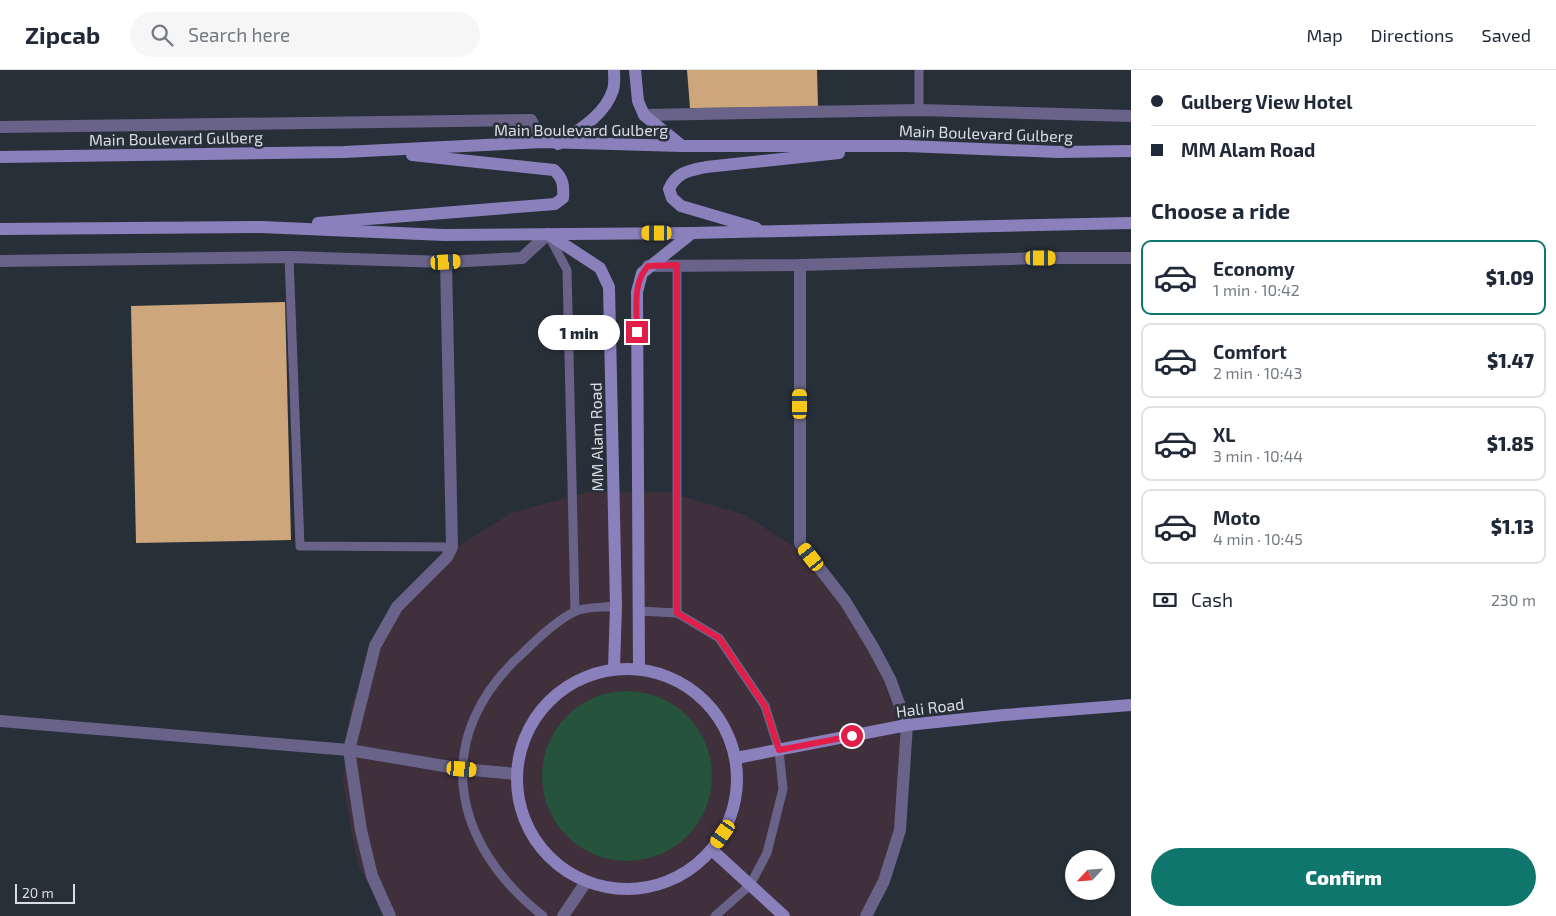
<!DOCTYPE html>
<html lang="en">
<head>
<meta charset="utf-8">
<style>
	body { margin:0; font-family:"Exo 2",sans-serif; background:#f6f6f7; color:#1f2937; height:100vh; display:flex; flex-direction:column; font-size:19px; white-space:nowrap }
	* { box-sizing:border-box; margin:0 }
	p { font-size:16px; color:#747a83 }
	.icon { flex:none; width:28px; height:28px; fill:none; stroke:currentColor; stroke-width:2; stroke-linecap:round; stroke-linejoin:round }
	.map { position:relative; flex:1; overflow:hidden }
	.sheet { display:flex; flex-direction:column; background:#fff; width:425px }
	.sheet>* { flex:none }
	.top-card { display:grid; align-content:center; height:110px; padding:0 20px; background:#fff }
	.needle { width:32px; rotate:244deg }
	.buttons { position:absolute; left:1065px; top:780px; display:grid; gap:10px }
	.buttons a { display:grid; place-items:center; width:50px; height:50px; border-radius:50%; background:#fff; box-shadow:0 1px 4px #0004; font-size:25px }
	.scale { position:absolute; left:15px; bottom:12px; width:60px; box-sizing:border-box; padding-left:5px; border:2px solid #d8dde3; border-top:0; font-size:14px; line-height:18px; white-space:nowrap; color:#d8dde3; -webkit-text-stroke:4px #272f38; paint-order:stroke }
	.end { position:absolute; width:22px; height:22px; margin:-11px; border:6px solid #e11d48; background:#fff; box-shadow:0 0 0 2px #fff }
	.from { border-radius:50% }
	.bubble { position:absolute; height:35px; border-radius:18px; background:#fff; box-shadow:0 1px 4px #0004; font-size:16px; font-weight:800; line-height:35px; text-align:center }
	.car { position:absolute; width:15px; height:30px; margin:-15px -8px; border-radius:6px; box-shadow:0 0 4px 1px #0007; background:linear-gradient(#f5c518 24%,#345 0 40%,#f5c518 0 76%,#345 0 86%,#f5c518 0) }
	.top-card b { display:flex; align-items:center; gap:18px; height:48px; font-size:19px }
	.top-card b+b { border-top:1px solid #e0e1e3 }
	.top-card i { width:12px; height:12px; background:#1f2937 }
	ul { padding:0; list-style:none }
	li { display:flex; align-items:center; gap:15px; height:75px; margin:0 10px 8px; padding:0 10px; border:2px solid #e0e1e3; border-radius:10px }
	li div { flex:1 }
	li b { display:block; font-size:19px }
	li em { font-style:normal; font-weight:800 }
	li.selected { border-color:#0f766e }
	li>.icon { width:45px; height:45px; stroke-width:1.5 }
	h2 { padding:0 20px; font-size:22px; line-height:60px }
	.pay { display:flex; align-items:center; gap:12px; height:55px; padding:0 20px; font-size:19px }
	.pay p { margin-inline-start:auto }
	.primary-button { display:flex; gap:10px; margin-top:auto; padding:10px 20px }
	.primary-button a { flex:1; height:58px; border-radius:30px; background:#0f766e; color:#fff; font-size:20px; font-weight:800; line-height:58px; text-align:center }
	header { display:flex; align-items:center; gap:30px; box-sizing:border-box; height:70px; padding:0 25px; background:#fff; border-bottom:1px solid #e0e1e3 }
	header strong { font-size:24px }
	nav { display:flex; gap:28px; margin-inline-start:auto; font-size:18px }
	.search { width:350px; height:45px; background:#f6f6f7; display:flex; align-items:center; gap:12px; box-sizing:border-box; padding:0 18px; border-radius:28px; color:#747a83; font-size:19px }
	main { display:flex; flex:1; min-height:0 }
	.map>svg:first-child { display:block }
	.commercial { fill:#3f303c }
	.green { fill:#25533c }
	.building { fill:#cea67c }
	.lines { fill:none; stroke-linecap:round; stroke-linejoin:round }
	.lane { stroke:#696389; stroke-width:9 }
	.street { stroke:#696389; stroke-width:12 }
	.secondary { stroke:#8a80bc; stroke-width:12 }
	.route { stroke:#e11d48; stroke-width:6 }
	.labels { text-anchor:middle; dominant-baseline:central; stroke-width:5; stroke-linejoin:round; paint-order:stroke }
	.street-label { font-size:16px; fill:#d8dde3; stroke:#272f38 }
</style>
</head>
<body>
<header>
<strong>Zipcab</strong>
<div class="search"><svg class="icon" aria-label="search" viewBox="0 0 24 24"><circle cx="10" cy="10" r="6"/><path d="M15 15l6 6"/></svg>Search here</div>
<nav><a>Map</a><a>Directions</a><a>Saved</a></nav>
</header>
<main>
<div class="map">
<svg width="1131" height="846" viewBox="0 0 1131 846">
	<rect width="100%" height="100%" fill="#272f38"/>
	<polygon class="commercial" points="588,422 668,422 745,445 812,489 864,550 898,622 910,702 900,781 872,846 384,846 357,792 343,713 352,633 382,559 443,486 511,443"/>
	<circle class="green" cx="627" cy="706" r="85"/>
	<g class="building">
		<polygon points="687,0 817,0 818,37 690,38"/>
		<polygon points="285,232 291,470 136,473 131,236"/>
	</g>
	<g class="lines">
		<g class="lane">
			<polyline points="919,40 919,0"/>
			<polyline points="549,166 567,200 575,541"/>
			<polyline points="289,187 300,476 452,477"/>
			<polyline points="639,541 677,543 677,195"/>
			<polyline points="677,543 719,568 765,636 779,680 783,719 767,783 750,815 715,846"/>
			<path d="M 543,846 C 450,773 430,665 524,582 C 537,569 558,550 574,542 C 585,536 604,538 616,536"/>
		</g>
		<g class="street">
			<polyline points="644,45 919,40 1131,46"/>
			<polyline points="0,57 531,50 543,72"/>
			<polyline points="0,191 289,187 446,192 522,188 548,164"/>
			<polyline points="800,195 800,473 845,531 873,577 890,609 907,655 900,760 884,811 866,846"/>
			<polyline points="648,196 800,195 1041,188 1131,188"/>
			<polyline points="0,651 349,680 462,699 517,704"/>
			<polyline points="390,846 372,806 361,760 349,680 375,576 397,537 447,487 452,477 446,192"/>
			<polyline points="563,846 586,812"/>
		</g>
		<g class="secondary">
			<polyline points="635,0 638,31 644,45 682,76"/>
			<path d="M 558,74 C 579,60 605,45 613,20 C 615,14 614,6 614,0"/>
			<polyline points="0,87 344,82 543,72 682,76 906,76 1058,82 1131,81"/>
			<path d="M 318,153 L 555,134 L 563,128 C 564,116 563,108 554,100 L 412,85"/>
			<path d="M 756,158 L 681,136 L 672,128 L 669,119 C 677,102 688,101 706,97 L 839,83"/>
			<polyline points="0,159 261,157 444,165 692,163 1131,153"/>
			<polyline points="548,164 600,198 609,217 616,536 614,599"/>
			<circle cx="627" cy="709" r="110"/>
			<polyline points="639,599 637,222 642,203 692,163"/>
			<polyline points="736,688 907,655 1004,645 1131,635"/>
			<polyline points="712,780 784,846"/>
		</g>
	</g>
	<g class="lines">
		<path class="route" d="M 637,262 C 637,240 632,213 648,196 L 677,195 L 677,543 L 719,568 L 765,636 L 779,680 L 852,666"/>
	</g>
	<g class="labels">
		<g class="street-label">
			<text x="581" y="59">Main Boulevard Gulberg</text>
			<text transform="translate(986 63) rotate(2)">Main Boulevard Gulberg</text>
			<text transform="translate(176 68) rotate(-1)">Main Boulevard Gulberg</text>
			<text transform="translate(596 367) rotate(-91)">MM Alam Road</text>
			<text transform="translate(930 637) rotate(-7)">Hali Road</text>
		</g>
	</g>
</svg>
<div class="buttons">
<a><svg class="needle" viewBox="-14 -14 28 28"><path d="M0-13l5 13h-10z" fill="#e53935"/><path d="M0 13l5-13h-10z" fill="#747a83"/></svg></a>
</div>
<div class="scale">20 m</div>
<i class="end from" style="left:852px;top:666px"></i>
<i class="end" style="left:637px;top:262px"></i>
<div class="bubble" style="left:538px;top:245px;width:82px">1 min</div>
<i class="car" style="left:657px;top:163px;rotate:270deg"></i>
<i class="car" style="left:1041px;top:188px;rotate:90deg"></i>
<i class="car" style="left:446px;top:192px;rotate:87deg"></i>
<i class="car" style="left:800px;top:334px;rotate:0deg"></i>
<i class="car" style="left:811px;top:487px;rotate:322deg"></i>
<i class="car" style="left:462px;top:699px;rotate:95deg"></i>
<i class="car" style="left:723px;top:764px;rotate:215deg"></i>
</div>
<section class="sheet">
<div class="top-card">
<b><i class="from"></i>Gulberg View Hotel</b>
<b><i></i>MM Alam Road</b>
</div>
<h2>Choose a ride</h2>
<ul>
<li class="selected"><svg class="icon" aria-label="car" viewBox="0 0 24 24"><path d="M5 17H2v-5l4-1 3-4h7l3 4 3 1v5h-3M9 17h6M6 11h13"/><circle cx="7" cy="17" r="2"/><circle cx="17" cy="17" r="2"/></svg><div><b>Economy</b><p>1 min · 10:42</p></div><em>$1.09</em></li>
<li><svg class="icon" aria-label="car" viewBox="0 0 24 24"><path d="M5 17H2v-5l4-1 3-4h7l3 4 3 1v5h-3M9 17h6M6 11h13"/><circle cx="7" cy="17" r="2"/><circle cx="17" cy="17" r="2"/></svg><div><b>Comfort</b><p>2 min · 10:43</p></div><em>$1.47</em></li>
<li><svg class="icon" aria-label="car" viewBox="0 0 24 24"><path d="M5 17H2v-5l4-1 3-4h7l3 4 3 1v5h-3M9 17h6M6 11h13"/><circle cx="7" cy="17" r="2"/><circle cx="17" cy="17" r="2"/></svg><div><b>XL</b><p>3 min · 10:44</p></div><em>$1.85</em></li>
<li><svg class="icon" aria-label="car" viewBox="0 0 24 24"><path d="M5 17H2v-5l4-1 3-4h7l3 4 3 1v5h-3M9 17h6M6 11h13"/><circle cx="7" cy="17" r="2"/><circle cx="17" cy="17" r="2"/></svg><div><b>Moto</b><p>4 min · 10:45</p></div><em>$1.13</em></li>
</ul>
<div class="pay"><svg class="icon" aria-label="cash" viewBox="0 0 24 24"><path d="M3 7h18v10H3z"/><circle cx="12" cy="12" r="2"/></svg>Cash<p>230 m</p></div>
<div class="primary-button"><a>Confirm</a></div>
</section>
</main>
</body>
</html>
